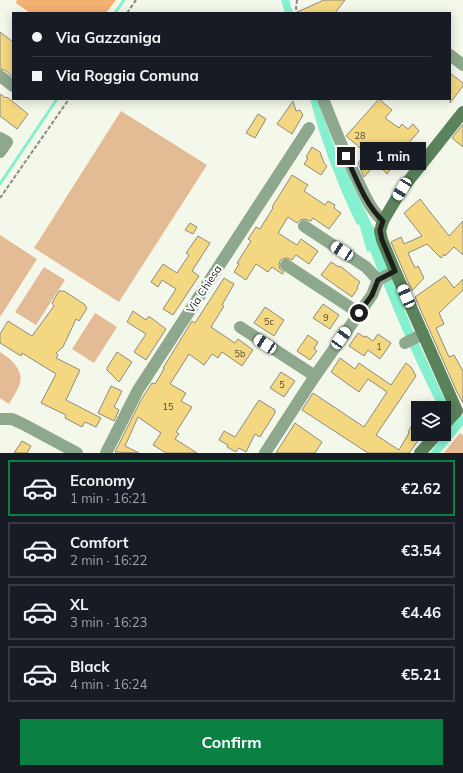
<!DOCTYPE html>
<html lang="en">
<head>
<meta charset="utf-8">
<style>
	body { margin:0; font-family:Mulish,sans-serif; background:#242831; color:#f1f3f6; height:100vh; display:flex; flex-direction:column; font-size:15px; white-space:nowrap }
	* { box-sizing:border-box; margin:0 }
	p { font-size:13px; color:#9ea1a6 }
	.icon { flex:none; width:22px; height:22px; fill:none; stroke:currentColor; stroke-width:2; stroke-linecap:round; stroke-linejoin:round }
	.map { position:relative; height:453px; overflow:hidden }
	.panel { display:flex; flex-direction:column; background:#171b24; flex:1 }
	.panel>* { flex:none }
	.guide { position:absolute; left:12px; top:12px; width:439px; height:88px; border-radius:0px; box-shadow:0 2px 10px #0003; display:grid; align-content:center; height:88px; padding:0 20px; background:#171b24 }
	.fabs { position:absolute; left:411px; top:401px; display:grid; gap:8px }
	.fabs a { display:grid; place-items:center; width:40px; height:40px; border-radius:0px; background:#171b24; box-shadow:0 2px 10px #0003; font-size:20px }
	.end { position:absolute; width:18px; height:18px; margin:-9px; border:5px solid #1d1e1a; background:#fff; box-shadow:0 0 0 2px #fff }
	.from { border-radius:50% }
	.bubble { position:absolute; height:28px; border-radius:0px; background:#171b24; box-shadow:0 2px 10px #0003; font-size:13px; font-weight:700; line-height:28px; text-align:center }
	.car { position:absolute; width:12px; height:24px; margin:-12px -6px; border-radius:5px; box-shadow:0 0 3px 1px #0007; background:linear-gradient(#fff 24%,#345 0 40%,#fff 0 76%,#345 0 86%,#fff 0) }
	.guide b { display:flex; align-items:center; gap:14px; height:38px; font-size:15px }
	.guide b+b { border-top:1px solid #363941 }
	.guide i { width:10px; height:10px; background:#f1f3f6 }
	ul { padding:7px 0 0; list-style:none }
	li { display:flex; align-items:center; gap:12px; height:56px; margin:0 8px 6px; padding:0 12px; border:2px solid #363941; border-radius:0px }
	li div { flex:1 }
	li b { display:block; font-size:15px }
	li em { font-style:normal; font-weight:700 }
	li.selected { border-color:#0b8043 }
	li>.icon { width:36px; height:36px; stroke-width:1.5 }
	.primary-button { display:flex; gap:8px; margin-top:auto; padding:8px 20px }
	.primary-button a { flex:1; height:46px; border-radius:0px; background:#0b8043; color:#fff; font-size:16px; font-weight:700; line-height:46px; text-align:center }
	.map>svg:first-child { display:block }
	.green { fill:#e3bb94 }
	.forest { fill:#f3b272 }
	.water { fill:#85f0cf }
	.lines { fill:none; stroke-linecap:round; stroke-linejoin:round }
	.stream { stroke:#85f0cf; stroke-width:3 }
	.building { fill:#f4d781; stroke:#8e8b80 }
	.path { stroke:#898b83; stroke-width:2; stroke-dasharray:4 2; stroke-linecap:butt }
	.street { stroke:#8da88d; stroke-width:12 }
	.secondary { stroke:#5a825b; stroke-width:12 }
	.route { stroke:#1d1e1a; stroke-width:5 }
	.labels { text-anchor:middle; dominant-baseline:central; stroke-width:4; stroke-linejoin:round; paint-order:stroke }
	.number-label { font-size:9px; fill:#534c34 }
	.street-label { font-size:11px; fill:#1d1e1a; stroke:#fff }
</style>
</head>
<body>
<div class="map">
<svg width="463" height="453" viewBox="0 0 463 453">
	<rect width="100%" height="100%" fill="#f4f8eb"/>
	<g class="green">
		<polygon points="121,111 207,165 119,302 34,248"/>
		<polygon points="0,235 37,259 0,317"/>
		<polygon points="44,267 65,280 36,325 15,312"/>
		<polygon points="95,313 117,327 94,363 72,349"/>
		<path d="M 0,352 C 10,358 24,370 20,383 C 18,390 13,397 9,404 L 0,398 Z"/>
		<polygon points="460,433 463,435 463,453 444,453"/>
	</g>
	<polygon class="forest" points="17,0 116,0 106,13 30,13 16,3"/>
	<g class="water">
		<polygon points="281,0 289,0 293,13 285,13"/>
		<path d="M 310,99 L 317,99 L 334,145 L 372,225 L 373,225 L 379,243 L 412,328 L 450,411 L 444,416 L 444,408 L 439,408 C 413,357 391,304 370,251 L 367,252 L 359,224 L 357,225 C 338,186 321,141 310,99 Z"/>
		<polygon points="463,415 463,425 440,453 430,453 456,418"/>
	</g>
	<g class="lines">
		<g class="stream">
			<polyline points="115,13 124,0"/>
			<polyline points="0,184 57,99"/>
		</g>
	</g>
	<g class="building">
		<polygon points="324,0 345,0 335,13 295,13"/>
		<polygon points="0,32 13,42 13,77 5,70 0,69"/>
		<polygon points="450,73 463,83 463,86 450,103"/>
		<polygon points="0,94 6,98 7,97 28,114 17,129 0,116"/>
		<polygon points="379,99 392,110 385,118 399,128 402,124 408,129 413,124 419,131 390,165 392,167 387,174 378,165 376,168 374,166 364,177 358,163 366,153 346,136"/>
		<polygon points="293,101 296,111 300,110 303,115 292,134 277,124"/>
		<polygon points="258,114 266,119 255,138 246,133"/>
		<polygon points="463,124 463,147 452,138"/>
		<polygon points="312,147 320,152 324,163 327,166 321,175 304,164 308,158 306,157"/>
		<polygon points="292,175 308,185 304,191 325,205 328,201 335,205 334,208 341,213 329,229 313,218 311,221 304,219 300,220 297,223 288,217 278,233 297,245 301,239 318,251 309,264 296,255 292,260 287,258 282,259 280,261 279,265 280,269 284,272 282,274 272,267 268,272 256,264 246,280 234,272 239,264 237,263 251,241 248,239 256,227 260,229 273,208 272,207"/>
		<polygon points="420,199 449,236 463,221 463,255 454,247 445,256 444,254 441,258 427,244 408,253 415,268 418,266 424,278 412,291 391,242 401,237 404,244 422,236 404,213"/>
		<polygon points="190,223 197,227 193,234 185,230"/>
		<polygon points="198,236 210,243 192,271 199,276 173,315 163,309 176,289 162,280 158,287 151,282 163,264 177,273 189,255 186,253"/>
		<polygon points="331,262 339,267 340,266 360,282 357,287 358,288 352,297 321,275"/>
		<polygon points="445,276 454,288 463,279 463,290 439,313 444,324 436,328 449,357 454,355 463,371 463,403 456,390 415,297"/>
		<polygon points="224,278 234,284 222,305 224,306 211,327 235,343 238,339 253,350 242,366 222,352 218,358 212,354 204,365 189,354 170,384 186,393 181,401 192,407 176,432 179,434 175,439 197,453 166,453 153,445 161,433 138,417 125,446 139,453 115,452 141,400 152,383 155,384 164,369 163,368 192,321 195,323"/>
		<polygon points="59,291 64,291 84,304 87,308 79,321 76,319 63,347 56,353 58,355 56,358 80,370 66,400 101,418 96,427 85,422 82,427 65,418 66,415 41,403 56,374 22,353 21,356 0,343 0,334 8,321 32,336 54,306 52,303"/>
		<polygon points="323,304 339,315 330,329 313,318"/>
		<polygon points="265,307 284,320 274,336 254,323"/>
		<polygon points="133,311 146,320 148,317 150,317 166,329 146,360 134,352 146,334 127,322"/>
		<polygon points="358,333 364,337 366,336 373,341 378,334 391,343 380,359 368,350 364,356 349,346"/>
		<polygon points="308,335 318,342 314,349 317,351 310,360 297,351"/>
		<polygon points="117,352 132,362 119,382 107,370 107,368"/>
		<polygon points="340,358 355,369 359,363 391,385 406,363 411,367 416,376 376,435 399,450 409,433 408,432 412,425 414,426 418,419 418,434 423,434 409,453 368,453 302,410 313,393 364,427 387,392 368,379 359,392 331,372"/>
		<polygon points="281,372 295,381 284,397 270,388"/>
		<polygon points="111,386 122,391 114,407 119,410 114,421 98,413"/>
		<polygon points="259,400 275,410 275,413 260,437 255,434 246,452 239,448 236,452 227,447 228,445 219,440 224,431 235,437"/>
		<polygon points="295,423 322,442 315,453 276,453"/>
		<polygon points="22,441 31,446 27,453 14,453"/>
	</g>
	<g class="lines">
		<g class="path">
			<polyline points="297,0 296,8 297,13"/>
			<polyline points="127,13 136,0"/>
			<polyline points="0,198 69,99"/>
		</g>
		<g class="street">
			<polyline points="450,55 463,65"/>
			<polyline points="0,76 13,86"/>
			<path d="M 323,99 C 334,126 344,153 357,179 C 364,194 370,209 383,221"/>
			<polyline points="0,138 7,142 0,152"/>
			<polyline points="304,226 366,267 378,280"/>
			<polyline points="286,265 359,313"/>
			<polyline points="240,327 315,376"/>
			<polyline points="405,343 423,334"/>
			<polyline points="0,419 12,419 23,424 77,453"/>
			<polyline points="106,453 138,390 309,128"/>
			<polyline points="265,453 315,376 372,295 378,280 395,271"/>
		</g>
		<g class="secondary">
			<polyline points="444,425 457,411 395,271 382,240 380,231 383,221 402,189 463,112"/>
			<polyline points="420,453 437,434"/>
		</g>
	</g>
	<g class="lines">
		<path class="route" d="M 346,156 C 356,178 365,204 383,221 L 380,230 L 382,240 L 395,271 L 378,280 L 372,295 L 359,313"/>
	</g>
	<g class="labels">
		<g class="number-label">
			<text x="360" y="135">28</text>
			<text x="326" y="317">9</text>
			<text x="269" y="321">5c</text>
			<text x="379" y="346">1</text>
			<text x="240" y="353">5b</text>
			<text x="282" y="384">5</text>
			<text x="168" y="406">15</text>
		</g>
		<g class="street-label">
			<text transform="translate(204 289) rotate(-57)">Via Chiesa</text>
		</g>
	</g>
</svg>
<div class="fabs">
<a><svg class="icon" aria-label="layers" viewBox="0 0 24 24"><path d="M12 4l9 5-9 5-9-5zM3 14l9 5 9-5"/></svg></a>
</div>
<i class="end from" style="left:359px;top:313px"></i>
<i class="end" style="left:346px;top:156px"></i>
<div class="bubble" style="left:360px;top:142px;width:66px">1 min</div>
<i class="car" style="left:402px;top:189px;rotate:211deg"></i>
<i class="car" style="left:342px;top:251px;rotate:303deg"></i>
<i class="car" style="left:406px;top:296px;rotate:336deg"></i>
<i class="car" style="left:341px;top:338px;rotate:35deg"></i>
<i class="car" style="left:265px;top:344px;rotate:303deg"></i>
<div class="guide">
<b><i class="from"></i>Via Gazzaniga</b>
<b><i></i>Via Roggia Comuna</b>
</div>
</div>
<section class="panel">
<ul>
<li class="selected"><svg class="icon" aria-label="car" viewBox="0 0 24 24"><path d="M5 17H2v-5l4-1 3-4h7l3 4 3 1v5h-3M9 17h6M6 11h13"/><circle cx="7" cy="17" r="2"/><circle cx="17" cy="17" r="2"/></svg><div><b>Economy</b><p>1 min · 16:21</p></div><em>€2.62</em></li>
<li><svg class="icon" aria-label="car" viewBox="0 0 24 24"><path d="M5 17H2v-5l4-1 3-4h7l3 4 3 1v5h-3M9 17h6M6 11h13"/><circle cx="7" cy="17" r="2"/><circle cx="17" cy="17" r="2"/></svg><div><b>Comfort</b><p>2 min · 16:22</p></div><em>€3.54</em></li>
<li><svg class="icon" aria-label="car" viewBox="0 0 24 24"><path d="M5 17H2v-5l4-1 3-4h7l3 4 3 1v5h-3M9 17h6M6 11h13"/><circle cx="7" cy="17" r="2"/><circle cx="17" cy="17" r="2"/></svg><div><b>XL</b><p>3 min · 16:23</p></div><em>€4.46</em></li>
<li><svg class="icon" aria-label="car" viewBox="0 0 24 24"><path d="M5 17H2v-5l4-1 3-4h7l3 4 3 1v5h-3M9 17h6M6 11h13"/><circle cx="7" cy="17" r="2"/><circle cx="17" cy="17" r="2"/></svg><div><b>Black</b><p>4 min · 16:24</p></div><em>€5.21</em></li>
</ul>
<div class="primary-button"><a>Confirm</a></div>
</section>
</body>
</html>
